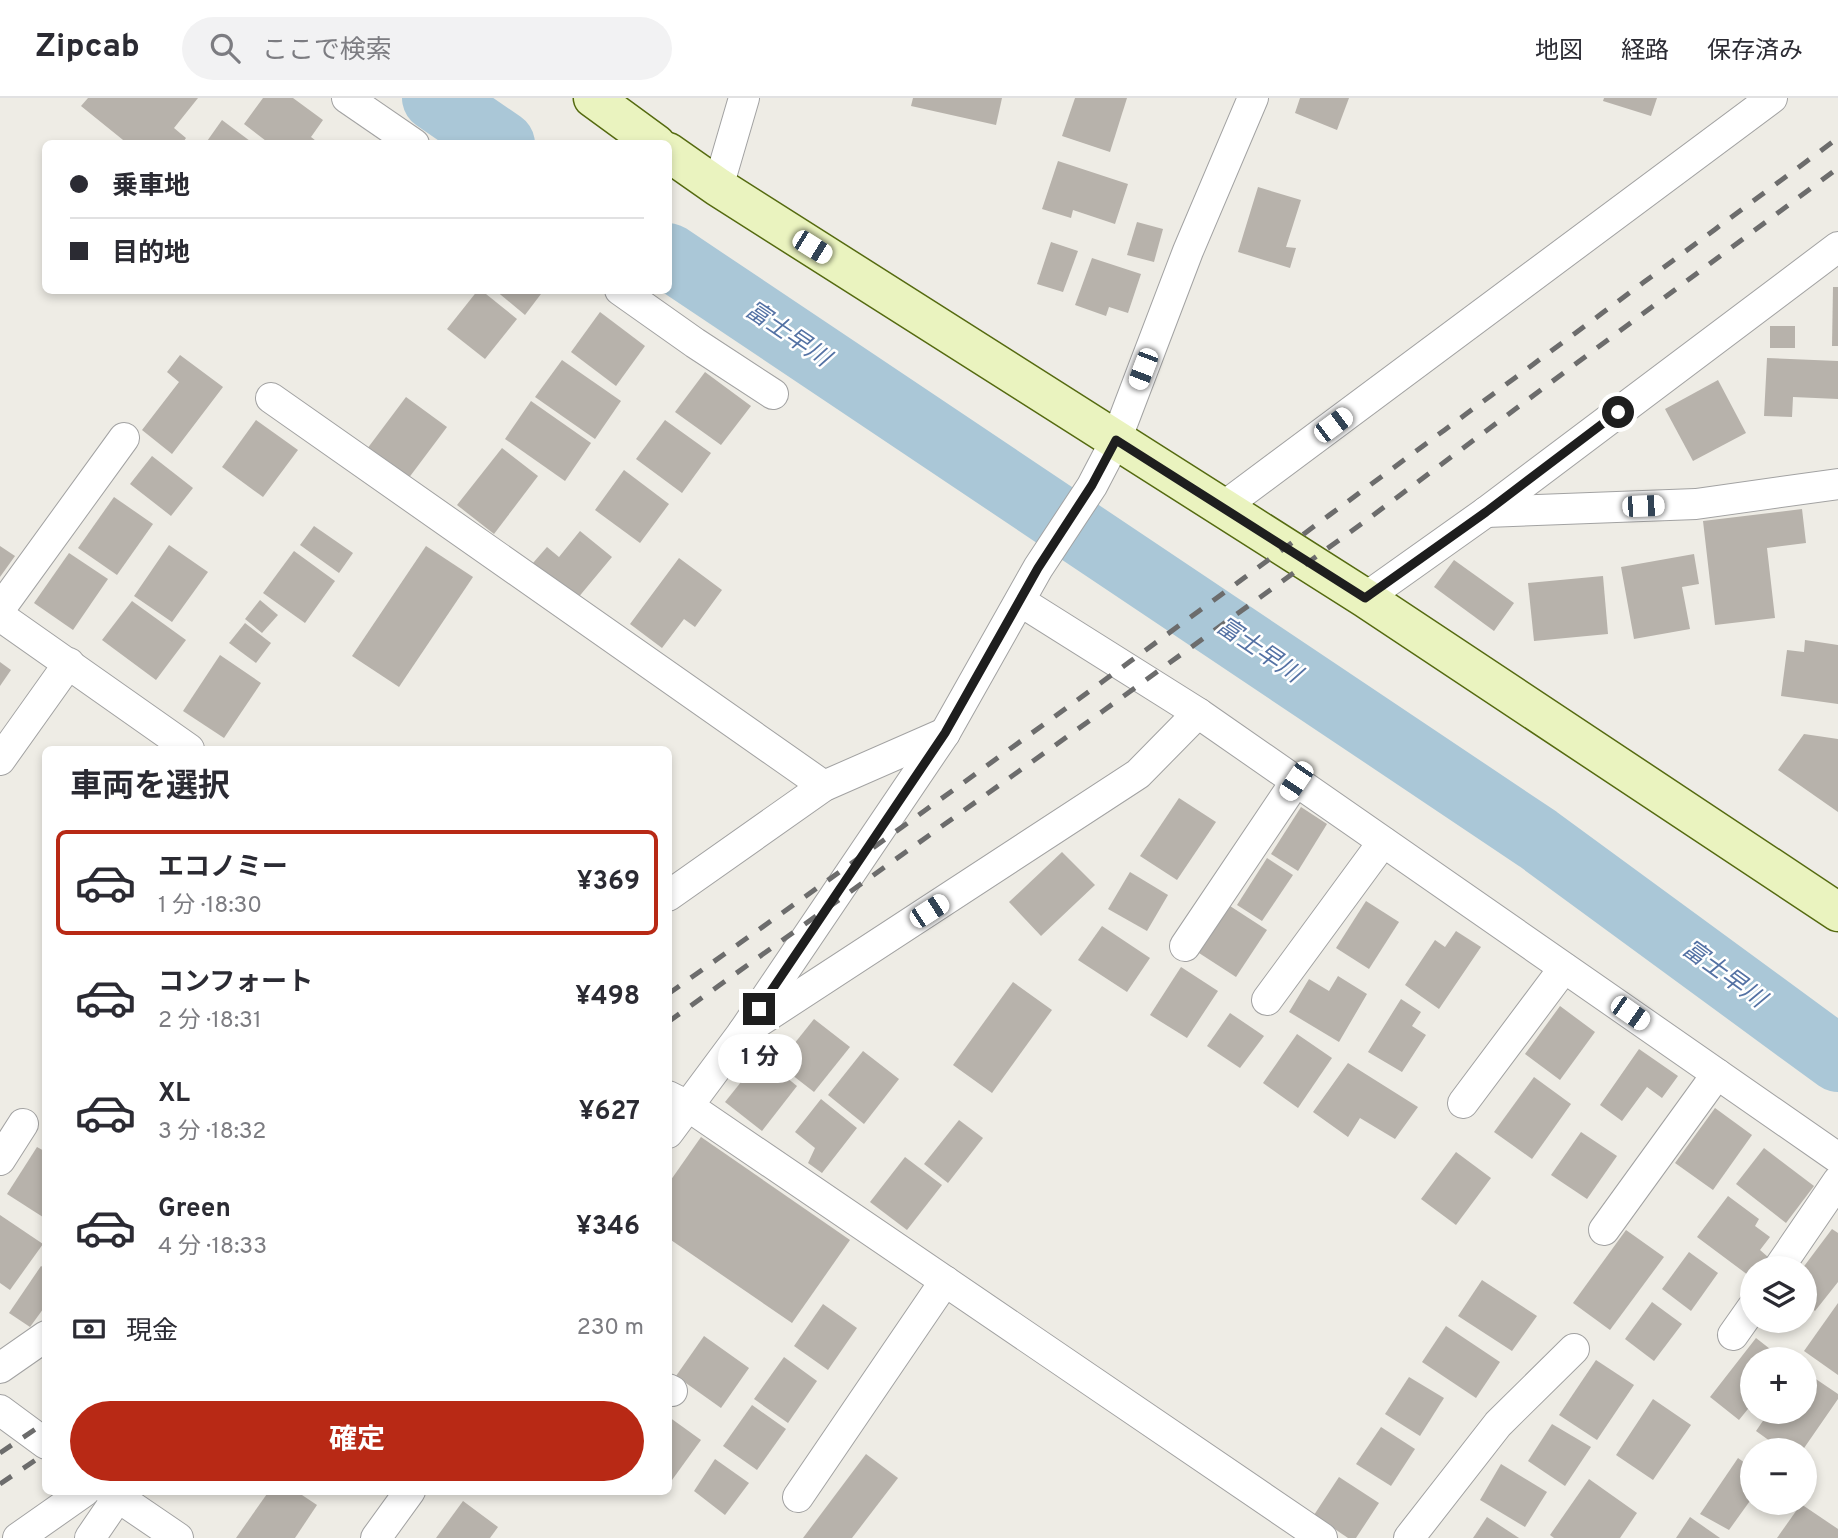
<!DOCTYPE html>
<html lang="ja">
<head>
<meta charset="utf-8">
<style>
	body { margin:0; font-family:Overpass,"Noto Sans JP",sans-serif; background:#f2f2f3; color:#2b2b33; height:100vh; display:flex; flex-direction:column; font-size:26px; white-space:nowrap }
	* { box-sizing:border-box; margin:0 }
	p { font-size:23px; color:#7c7c81 }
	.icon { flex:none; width:38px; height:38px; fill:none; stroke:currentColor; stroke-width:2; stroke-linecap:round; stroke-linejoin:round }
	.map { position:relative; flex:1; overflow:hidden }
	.drawer { position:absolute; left:42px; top:648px; width:630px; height:749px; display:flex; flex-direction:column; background:#fff; border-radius:10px; box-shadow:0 4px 10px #0003 }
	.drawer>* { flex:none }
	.top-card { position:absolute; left:42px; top:42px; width:630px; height:154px; border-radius:10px; box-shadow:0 4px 10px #0003; display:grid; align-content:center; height:154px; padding:0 28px; background:#fff }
	.controls { position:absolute; left:1740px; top:1158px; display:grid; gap:14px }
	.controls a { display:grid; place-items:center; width:77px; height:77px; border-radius:50%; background:#fff; box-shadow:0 4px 10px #0003; font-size:35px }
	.end { position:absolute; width:32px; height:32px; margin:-16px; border:9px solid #1e1e1e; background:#fff; box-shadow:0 0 0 4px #fff }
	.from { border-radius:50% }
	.bubble { position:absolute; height:49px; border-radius:24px; background:#fff; box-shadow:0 4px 10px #0003; font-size:23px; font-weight:700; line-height:49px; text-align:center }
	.car { position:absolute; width:21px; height:42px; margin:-21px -10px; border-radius:9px; box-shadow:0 0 5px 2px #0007; background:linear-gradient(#fff 24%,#345 0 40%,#fff 0 76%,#345 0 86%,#fff 0) }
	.top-card b { display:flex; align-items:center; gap:24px; height:66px; font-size:26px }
	.top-card b+b { border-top:2px solid #e1e1e2 }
	.top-card i { width:18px; height:18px; background:#2b2b33 }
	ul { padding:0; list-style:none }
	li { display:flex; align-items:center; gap:21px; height:105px; margin:0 14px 10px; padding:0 14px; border:4px solid transparent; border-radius:10px }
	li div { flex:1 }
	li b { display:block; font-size:26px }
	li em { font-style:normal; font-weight:700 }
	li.active { border-color:#b82915 }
	li>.icon { width:63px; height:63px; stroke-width:1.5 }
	h2 { padding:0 28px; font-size:32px; line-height:84px }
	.pay { display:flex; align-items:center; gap:18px; height:77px; padding:0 28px; font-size:26px }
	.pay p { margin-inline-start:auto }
	.primary-button { display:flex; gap:14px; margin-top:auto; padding:14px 28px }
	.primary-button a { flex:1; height:80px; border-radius:42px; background:#b82915; color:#fff; font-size:28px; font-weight:700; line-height:80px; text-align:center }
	header { display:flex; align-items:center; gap:42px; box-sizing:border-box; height:98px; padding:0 35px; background:#fff; border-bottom:2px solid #e1e1e2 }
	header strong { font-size:33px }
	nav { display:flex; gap:38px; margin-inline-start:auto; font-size:24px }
	.search { width:490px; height:63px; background:#f2f2f3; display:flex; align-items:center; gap:18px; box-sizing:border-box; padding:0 24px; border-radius:38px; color:#7c7c81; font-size:26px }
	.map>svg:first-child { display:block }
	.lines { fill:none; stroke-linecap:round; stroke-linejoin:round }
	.river { stroke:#aac7d7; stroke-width:66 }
	.building { fill:#b7b2ab }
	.street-casing { stroke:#a2a2a2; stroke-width:32 }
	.secondary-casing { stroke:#556a10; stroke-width:41 }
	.street { stroke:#fff; stroke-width:30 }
	.secondary { stroke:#eaf3bf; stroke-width:38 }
	.rail { stroke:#6c6c6c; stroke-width:5; stroke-dasharray:14 14; stroke-linecap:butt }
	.route { stroke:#1e1e1e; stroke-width:9 }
	.labels { text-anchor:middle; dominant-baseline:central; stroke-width:5; stroke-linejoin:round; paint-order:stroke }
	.water-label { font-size:24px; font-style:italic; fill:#5472a4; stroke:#fff }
</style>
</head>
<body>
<header>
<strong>Zipcab</strong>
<div class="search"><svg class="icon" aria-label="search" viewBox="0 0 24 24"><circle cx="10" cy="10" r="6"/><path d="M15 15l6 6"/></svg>ここで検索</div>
<nav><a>地図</a><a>経路</a><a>保存済み</a></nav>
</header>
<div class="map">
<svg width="1838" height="1440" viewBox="0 0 1838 1440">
	<rect width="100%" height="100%" fill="#eeece5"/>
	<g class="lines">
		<g class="river">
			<polyline points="435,0 502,46"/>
			<polyline points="668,158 1538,741 1838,961"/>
		</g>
	</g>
	<g class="building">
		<polygon points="88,0 198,0 174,30 186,40 182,46 128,46 81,8"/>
		<polygon points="263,0 293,0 323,22 311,39 320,46 270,46 244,26"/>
		<polygon points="913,0 1002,0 996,27 911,8"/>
		<polygon points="1075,0 1127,0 1110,54 1062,38"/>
		<polygon points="1300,0 1349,0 1337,32 1295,15"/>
		<polygon points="1604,0 1657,0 1651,18 1603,3"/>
		<polygon points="222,22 254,46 205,46"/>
		<polygon points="1058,63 1128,86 1115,126 1073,112 1071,120 1042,111"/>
		<polygon points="1258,89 1301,102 1286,149 1296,150 1290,170 1238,154"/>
		<polygon points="1137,124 1163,131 1154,164 1127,157"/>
		<polygon points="1051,144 1078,153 1063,194 1037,186"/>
		<polygon points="1092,160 1141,176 1128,215 1109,209 1106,218 1075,207"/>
		<polygon points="1833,189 1838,189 1838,248 1832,248"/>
		<polygon points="478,192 481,192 517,221 485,261 447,231"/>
		<polygon points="495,192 544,192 525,217"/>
		<polygon points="600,214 645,248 616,288 571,254"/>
		<rect x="1770" y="228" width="25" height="22"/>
		<polygon points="180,257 223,289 172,356 142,332 179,284 167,274"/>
		<polygon points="1767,260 1838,263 1838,301 1793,299 1792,319 1764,318"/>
		<polygon points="562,262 621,303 595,341 535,299"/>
		<polygon points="705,274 751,308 721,347 675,314"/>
		<polygon points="1718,282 1746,335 1693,363 1665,311"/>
		<polygon points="406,299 447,329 408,381 367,351"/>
		<polygon points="531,303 591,345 565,383 505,341"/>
		<polygon points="256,322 298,352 263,399 222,369"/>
		<polygon points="665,322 711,355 682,395 636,361"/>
		<polygon points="502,350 538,378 494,436 457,407"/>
		<polygon points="152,358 193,390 171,418 130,386"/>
		<polygon points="624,372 669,406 640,445 595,412"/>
		<polygon points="114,399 153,426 117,477 78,450"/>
		<polygon points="1802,411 1806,445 1767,450 1775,520 1715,527 1703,423"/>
		<polygon points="314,428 353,455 339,475 300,447"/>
		<polygon points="580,433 612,459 577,501 533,465 547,449 559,459"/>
		<polygon points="169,447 208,474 172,524 134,498"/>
		<polygon points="0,448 15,458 0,479"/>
		<polygon points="426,448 473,479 399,589 352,558"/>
		<polygon points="294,453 335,483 305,525 263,495"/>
		<polygon points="69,455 108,481 73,532 34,505"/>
		<polygon points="1694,456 1699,486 1682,489 1690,531 1634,541 1621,469"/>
		<polygon points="679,460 722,492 695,529 684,521 662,550 630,526"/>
		<polygon points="1454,462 1514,505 1494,533 1434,489"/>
		<polygon points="1603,478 1608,536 1534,543 1528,485"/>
		<polygon points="260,502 278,517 262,535 245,521"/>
		<polygon points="132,503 186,542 156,582 102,542"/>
		<polygon points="245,525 271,545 256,565 229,545"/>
		<polygon points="1805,542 1838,547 1838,606 1781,598 1787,552 1804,554"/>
		<polygon points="220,557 261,585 224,640 183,613"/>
		<polygon points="0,564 11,572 0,588"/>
		<polygon points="1804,636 1838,641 1838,714 1778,672"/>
		<polygon points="1179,700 1216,724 1177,782 1140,758"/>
		<polygon points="1301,709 1327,726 1298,773 1271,756"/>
		<polygon points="1062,754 1095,787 1041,838 1009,804"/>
		<polygon points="1267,760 1293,777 1262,823 1237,807"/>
		<polygon points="1130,774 1168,797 1147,833 1108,811"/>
		<polygon points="1366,803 1399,824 1369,871 1336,850"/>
		<polygon points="1230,808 1267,832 1236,879 1199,855"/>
		<polygon points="1102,828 1150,860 1127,894 1078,862"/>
		<polygon points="1456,833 1481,849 1439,911 1405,887 1435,842 1445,849"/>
		<polygon points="1181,869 1218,893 1187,940 1150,917"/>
		<polygon points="1338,878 1367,896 1339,944 1289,914 1309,881 1329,893"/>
		<polygon points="1013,884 1052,912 992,995 953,967"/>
		<polygon points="1401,901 1421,914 1412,928 1426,937 1402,974 1368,954"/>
		<polygon points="1560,908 1595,934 1560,982 1525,956"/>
		<polygon points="1230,915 1264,938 1240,970 1207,948"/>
		<polygon points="814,921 850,949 814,994 778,966"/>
		<polygon points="1297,936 1332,960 1298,1010 1263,985"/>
		<polygon points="1639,951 1678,978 1662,1000 1647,989 1622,1023 1600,1007"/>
		<polygon points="863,953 899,981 864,1026 828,997"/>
		<polygon points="761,959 797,988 762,1033 725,1004"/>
		<polygon points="1348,965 1418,1009 1395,1041 1360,1020 1348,1039 1313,1014"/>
		<polygon points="1534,979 1571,1006 1532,1061 1494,1034"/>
		<polygon points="821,1001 857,1030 822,1075 808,1065 815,1050 795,1034"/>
		<polygon points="1715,1010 1752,1037 1713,1092 1675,1065"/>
		<polygon points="959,1022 983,1040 948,1085 924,1066"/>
		<polygon points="1581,1034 1617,1058 1587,1101 1551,1077"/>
		<polygon points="701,1039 850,1142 792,1225 668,1140 668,1086"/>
		<polygon points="37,1049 46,1054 46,1121 7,1096"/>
		<polygon points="1764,1050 1814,1088 1786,1125 1736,1086"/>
		<polygon points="1456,1054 1491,1080 1456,1127 1421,1101"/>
		<polygon points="905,1059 942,1087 907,1132 870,1104"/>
		<polygon points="1728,1098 1759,1121 1755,1128 1770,1139 1760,1152 1768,1159 1759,1171 1752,1171 1752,1180 1697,1139"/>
		<polygon points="0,1117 43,1146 10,1192 0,1185"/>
		<polygon points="1832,1131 1838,1135 1838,1184 1815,1213 1804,1204 1804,1171 1802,1171"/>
		<polygon points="1626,1132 1664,1159 1610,1232 1573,1205"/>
		<polygon points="1689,1154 1718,1175 1691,1213 1662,1191"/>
		<polygon points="41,1168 46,1171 46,1207 30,1229 9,1215"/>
		<polygon points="1482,1182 1537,1218 1512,1253 1458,1218"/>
		<polygon points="1652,1204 1682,1226 1654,1263 1625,1241"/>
		<polygon points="1838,1205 1838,1277 1804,1253"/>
		<polygon points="823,1206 857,1230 828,1272 794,1248"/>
		<polygon points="1446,1228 1500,1264 1476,1300 1422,1264"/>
		<polygon points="704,1238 749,1270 721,1310 676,1278"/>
		<polygon points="1756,1240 1784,1262 1752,1262 1752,1306 1739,1322 1710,1299"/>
		<polygon points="784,1259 817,1283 788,1325 754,1301"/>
		<polygon points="1596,1262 1634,1287 1597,1342 1559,1317"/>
		<polygon points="1804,1273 1838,1296 1838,1301 1802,1353 1784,1353 1756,1333 1769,1314 1804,1314"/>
		<polygon points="1409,1279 1444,1300 1420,1338 1385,1316"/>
		<polygon points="1653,1301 1691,1327 1653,1382 1616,1357"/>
		<polygon points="752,1307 786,1331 757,1372 723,1348"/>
		<polygon points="669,1319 701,1342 672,1382 668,1379"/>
		<polygon points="1552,1326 1591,1349 1565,1388 1528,1363"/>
		<polygon points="1381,1329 1415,1351 1391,1388 1356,1366"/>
		<polygon points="866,1356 898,1380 852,1440 803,1440"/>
		<polygon points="1738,1360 1752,1370 1752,1400 1729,1432 1700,1416"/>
		<polygon points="715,1361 749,1385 725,1417 694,1393"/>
		<polygon points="1501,1366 1547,1394 1525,1429 1480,1402"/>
		<polygon points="1339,1379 1379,1405 1356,1440 1348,1440 1314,1417"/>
		<polygon points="1589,1381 1637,1415 1620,1440 1554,1440 1550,1437"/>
		<polygon points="269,1393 296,1393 317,1407 295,1440 236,1440"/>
		<polygon points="463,1403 498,1429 490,1440 436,1440"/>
		<polygon points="1801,1406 1838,1431 1838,1440 1777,1440"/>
		<polygon points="1487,1419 1519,1440 1473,1440"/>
		<polygon points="1690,1419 1720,1440 1676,1440"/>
	</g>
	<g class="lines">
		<g class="street-casing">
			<g id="street">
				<polyline points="347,0 414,46"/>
				<polyline points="718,89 744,0"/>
				<polyline points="620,192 695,245 773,296"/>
				<polyline points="271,300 824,688"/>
				<polyline points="1223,409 1772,0"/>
				<polyline points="1486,414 1696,406 1838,386"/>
				<polyline points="1365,500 1486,414 1838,149"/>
				<polyline points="1020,503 1198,615"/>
				<polyline points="0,511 124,340"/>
				<polyline points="0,518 189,651"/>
				<polyline points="0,662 69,565"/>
				<polyline points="668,798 824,688 945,635"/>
				<polyline points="1185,848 1296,683"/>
				<polyline points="1267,902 1383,744"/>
				<polyline points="743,934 1138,676 1198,615 1838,1060"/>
				<polyline points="668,998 688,1008 1322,1440"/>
				<polyline points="1463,1005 1564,870"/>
				<polyline points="668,1035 743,934 945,635 1038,470 1092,388 1116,342 1188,153 1253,0"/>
				<polyline points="0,1062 23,1026"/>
				<polyline points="1604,1132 1717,976"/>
				<polyline points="1778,1171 1838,1083"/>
				<polyline points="1733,1237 1752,1210"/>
				<polyline points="0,1270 46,1238"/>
				<polyline points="668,1291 672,1293"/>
				<polyline points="0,1312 46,1346"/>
				<polyline points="109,1393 178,1440"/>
				<polyline points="798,1399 945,1183"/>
				<polyline points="18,1440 85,1393"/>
				<polyline points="90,1440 118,1399"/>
				<polyline points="376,1440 410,1393"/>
				<polyline points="1409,1440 1498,1326 1574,1251"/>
			</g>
		</g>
		<g class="secondary-casing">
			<g id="secondary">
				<polyline points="593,0 656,46"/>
				<polyline points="668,54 718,89 1365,500 1838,814"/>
			</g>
		</g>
		<use href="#street" class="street"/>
		<use href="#secondary" class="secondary"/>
		<g class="rail">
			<path d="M 668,896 C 1063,617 1450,328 1838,40"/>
			<polyline points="668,924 1103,613 1364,424 1838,70"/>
			<polyline points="0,1355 46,1324"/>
			<polyline points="0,1386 46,1355"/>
		</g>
	</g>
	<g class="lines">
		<polyline class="route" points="759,911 945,635 1038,470 1092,387 1116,342 1365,500 1486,414 1618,314"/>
	</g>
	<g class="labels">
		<g class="water-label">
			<text transform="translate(787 237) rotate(34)">富士早川</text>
			<text transform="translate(1258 553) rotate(34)">富士早川</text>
			<text transform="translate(1723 877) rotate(36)">富士早川</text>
		</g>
	</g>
</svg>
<div class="controls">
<a><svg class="icon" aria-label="layers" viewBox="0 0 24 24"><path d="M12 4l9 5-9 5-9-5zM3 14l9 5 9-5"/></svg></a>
<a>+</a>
<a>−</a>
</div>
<i class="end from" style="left:1618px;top:314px"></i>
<i class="end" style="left:759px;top:911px"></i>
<div class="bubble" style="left:718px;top:936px;width:84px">1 分</div>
<i class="car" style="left:812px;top:149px;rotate:122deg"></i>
<i class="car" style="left:1143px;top:271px;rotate:201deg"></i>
<i class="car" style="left:1333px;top:327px;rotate:53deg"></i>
<i class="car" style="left:1643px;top:408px;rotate:88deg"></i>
<i class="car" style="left:1296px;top:683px;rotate:214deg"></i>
<i class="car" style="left:929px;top:813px;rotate:57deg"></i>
<i class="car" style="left:1630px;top:915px;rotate:125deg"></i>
<div class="top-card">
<b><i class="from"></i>乗車地</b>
<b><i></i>目的地</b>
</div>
<section class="drawer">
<h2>車両を選択</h2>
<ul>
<li class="active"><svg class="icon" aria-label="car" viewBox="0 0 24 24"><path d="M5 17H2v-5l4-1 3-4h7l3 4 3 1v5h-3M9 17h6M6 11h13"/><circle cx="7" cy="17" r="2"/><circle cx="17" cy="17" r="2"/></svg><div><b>エコノミー</b><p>1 分 · 18:30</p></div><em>¥369</em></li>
<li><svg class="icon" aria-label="car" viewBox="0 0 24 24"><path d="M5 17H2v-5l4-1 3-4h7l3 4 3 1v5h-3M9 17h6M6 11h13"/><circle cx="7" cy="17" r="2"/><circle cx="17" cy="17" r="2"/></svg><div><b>コンフォート</b><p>2 分 · 18:31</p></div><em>¥498</em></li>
<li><svg class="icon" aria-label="car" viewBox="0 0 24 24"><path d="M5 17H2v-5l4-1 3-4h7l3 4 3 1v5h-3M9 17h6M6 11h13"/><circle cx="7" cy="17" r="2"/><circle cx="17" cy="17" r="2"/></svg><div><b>XL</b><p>3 分 · 18:32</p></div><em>¥627</em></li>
<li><svg class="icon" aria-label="car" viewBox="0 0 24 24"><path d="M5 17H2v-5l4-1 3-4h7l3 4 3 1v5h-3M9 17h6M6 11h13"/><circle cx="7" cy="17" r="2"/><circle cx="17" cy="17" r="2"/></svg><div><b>Green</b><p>4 分 · 18:33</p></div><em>¥346</em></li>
</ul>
<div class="pay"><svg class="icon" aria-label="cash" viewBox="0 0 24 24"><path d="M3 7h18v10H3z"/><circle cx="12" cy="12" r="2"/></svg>現金<p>230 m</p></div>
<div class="primary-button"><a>確定</a></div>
</section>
</div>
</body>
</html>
